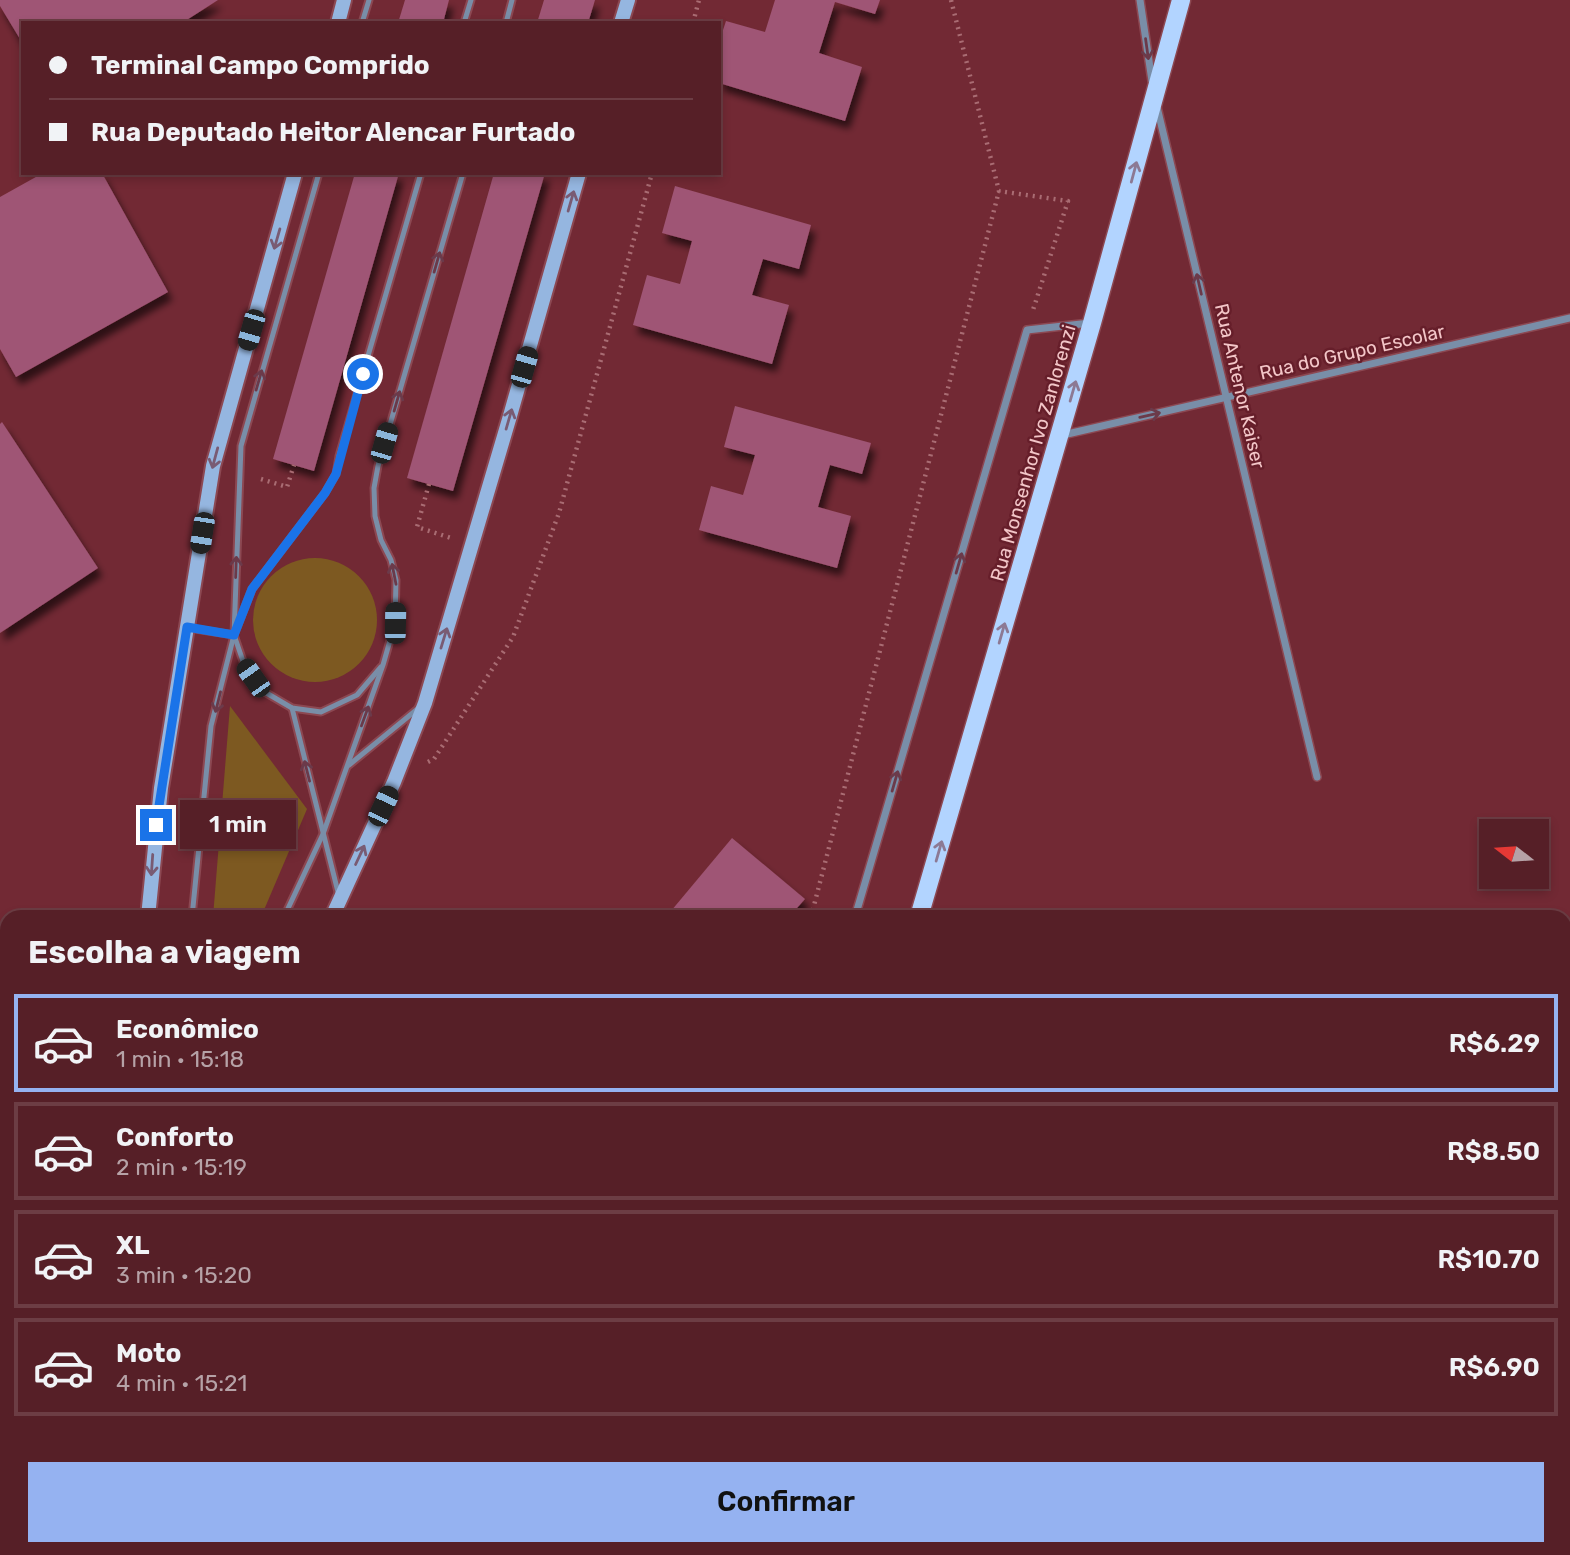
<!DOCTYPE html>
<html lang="pt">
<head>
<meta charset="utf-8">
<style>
	body { margin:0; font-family:Rubik,sans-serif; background:#5c272f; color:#f1f3f6; height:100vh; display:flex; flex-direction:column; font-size:26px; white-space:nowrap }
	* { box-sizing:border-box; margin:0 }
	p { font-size:23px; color:#b6a2a7 }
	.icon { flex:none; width:38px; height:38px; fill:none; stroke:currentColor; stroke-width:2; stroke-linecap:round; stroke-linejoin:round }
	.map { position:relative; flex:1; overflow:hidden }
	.sheet { position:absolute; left:0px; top:910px; width:1572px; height:646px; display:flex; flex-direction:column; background:#561f27; border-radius:21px 21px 0 0; box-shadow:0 4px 10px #0003,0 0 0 2px #6c3d44 }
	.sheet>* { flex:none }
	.guide { position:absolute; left:21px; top:21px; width:700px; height:154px; border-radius:0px; box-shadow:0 4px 10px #0003,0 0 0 2px #6c3d44; display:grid; align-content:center; height:154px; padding:0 28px; background:#561f27 }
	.needle { width:46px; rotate:287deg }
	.fabs { position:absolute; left:1479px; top:819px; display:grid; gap:14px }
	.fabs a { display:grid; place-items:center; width:70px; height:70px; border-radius:0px; background:#561f27; box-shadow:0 4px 10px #0003,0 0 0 2px #6c3d44; font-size:35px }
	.end { position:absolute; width:32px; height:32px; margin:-16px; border:9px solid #1a73e8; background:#fff; box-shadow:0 0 0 4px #fff }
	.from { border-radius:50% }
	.bubble { position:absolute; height:49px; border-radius:0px; background:#561f27; box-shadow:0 4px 10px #0003,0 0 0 2px #6c3d44; font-size:23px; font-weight:600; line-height:49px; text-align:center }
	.car { position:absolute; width:21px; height:42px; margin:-21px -10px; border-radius:9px; box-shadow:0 0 5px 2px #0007; background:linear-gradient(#222 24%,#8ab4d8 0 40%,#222 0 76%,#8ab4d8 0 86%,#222 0) }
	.guide b { display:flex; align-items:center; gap:24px; height:66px; font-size:26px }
	.guide b+b { border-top:2px solid #6c3d44 }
	.guide i { width:18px; height:18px; background:#f1f3f6 }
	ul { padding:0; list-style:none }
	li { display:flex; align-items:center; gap:21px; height:98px; margin:0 14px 10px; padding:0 14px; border:4px solid #6c3d44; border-radius:0px }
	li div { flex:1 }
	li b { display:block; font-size:26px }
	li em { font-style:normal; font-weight:600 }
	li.selected { border-color:#95b2f1 }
	li>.icon { width:63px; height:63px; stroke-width:1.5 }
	h2 { padding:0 28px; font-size:32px; line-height:84px }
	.button { display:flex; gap:14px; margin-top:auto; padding:14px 28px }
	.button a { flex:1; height:80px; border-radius:0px; background:#95b2f1; color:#111; font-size:28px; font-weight:600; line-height:80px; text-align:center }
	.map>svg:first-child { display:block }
	.green { fill:#7d5921 }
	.building { fill:#9f5574; filter:url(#shadow) }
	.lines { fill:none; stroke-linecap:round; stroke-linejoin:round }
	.lane-casing { stroke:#8c4852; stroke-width:9 }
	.street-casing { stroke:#8c4852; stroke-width:10 }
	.secondary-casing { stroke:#8c4852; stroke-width:18 }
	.primary-casing { stroke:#8c4852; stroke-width:21 }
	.path { stroke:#a96c73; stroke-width:4.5; stroke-dasharray:2 5; stroke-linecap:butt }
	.lane { stroke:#798ea8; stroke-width:5 }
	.street { stroke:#798ea8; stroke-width:7 }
	.secondary { stroke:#95b6e0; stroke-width:14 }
	.primary { stroke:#b2d4ff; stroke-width:18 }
	.oneway { stroke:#6b3a4a }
	.oneway2 { stroke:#8c7994 }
	.oneway3 { stroke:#795b73 }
	.route { stroke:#1a73e8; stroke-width:9 }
	.labels { text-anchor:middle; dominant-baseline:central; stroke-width:5; stroke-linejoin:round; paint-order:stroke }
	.street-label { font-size:19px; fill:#f3c6c8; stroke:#661e2a }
</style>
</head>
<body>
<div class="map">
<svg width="1570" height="1555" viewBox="0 0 1570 1555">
	<defs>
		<filter id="shadow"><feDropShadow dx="4.5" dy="8" stdDeviation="3.5" flood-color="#0009"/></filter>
	</defs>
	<rect width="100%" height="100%" fill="#722934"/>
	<g class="green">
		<circle cx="315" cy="620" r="62"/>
		<polygon points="230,706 307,809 261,917 213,917"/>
		<polygon points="0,943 7,949 7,1310 0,1314"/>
		<polygon points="247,1549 551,1549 543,1555 241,1555"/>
	</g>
	<g class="building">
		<polygon points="0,0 218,0 182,23 23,23 23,44 0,6"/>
		<polygon points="405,0 449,0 443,23 398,23"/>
		<polygon points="544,0 595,0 588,23 537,23"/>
		<polygon points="775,0 880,0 875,14 835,2 819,53 862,67 845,121 719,83 719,42 726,21 765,32"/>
		<polygon points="43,173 102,173 168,292 16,377 0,349 0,197"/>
		<polygon points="355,173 399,173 314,471 273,459"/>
		<polygon points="494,173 545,173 453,491 407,478"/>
		<polygon points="675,186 811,225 799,269 763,259 752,295 789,305 772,364 633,325 647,275 680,284 692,241 662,233"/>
		<polygon points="735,406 871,443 862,474 830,465 818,507 851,516 837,568 699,530 711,486 743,495 755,455 724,447"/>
		<polygon points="2,422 98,568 0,633 0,424"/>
		<polygon points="732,838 805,899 789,917 666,917"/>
	</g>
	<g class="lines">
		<g class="lane-casing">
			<g id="lane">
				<polyline points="362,23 369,0"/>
				<polyline points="464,23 471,0"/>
				<polyline points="506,23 512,0"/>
				<polyline points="319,173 241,446 234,635 244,664 263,691 292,708 321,712 357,695 381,667"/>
				<polyline points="189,628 234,635"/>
				<polyline points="292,708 339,896"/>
				<polyline points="349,765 420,707"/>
				<polyline points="192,917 211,726 234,635 252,589 325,493 336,474 339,456 421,173"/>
				<polyline points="284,917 323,834 383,665 395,623 396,580 391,560 381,540 375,516 374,488 378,466 463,173"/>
				<polyline points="76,1555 77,1549"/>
			</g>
		</g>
		<g class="street-casing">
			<g id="street">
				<polyline points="1140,0 1152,81"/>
				<polyline points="1157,107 1317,777"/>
				<polyline points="1063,435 1570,318"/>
				<polyline points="855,917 1027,330 1090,323"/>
				<polyline points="0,1429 7,1425"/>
				<polyline points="0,1474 7,1481"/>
			</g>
		</g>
		<g class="secondary-casing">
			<g id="secondary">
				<polyline points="338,23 344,0"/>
				<polyline points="621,23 628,0"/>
				<polyline points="148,917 161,788 213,466 295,173"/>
				<polyline points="332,917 394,782 425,703 510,416 579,173"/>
				<polyline points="34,1555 35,1549"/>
				<polyline points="126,1555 127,1549"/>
			</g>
		</g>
		<g class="primary-casing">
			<g id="primary">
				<polyline points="919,917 1092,323 1181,0"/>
				<polyline points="750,1555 751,1549"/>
			</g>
		</g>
		<g class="path">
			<polyline points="951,0 999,191 1068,201 1033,310"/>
			<polyline points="693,23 699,0"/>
			<polyline points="261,479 287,487 294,465"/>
			<polyline points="429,484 417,527 451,538"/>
			<polyline points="428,762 434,759 513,637 559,513 652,173"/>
			<polyline points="811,917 999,191"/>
		</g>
		<use href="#lane" class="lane"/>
		<use href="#street" class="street"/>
		<use href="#secondary" class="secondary"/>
		<use href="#primary" class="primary"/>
	</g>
	<defs><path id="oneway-shaft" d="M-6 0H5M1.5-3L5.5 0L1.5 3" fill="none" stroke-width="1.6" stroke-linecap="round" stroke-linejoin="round" transform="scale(1.75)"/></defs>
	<g class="oneway">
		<use href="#oneway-shaft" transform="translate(1147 49) rotate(82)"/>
		<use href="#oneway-shaft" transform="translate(437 262) rotate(-74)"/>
		<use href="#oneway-shaft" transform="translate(1199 284) rotate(-103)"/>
		<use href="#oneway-shaft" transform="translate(259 380) rotate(-74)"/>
		<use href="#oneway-shaft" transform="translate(397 401) rotate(-74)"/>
		<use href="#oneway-shaft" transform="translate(1150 415) rotate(-13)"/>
		<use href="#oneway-shaft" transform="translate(959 563) rotate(-74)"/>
		<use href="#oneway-shaft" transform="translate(236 567) rotate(-88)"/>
		<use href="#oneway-shaft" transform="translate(394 574) rotate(-101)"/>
		<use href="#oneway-shaft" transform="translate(218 702) rotate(104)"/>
		<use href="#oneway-shaft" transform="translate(365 716) rotate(-70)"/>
		<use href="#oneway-shaft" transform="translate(307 771) rotate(-104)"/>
		<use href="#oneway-shaft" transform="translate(895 781) rotate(-74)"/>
	</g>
	<g class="oneway2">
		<use href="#oneway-shaft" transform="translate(1134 172) rotate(-75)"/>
		<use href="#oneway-shaft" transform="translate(1073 391) rotate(-74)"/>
		<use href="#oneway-shaft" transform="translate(1002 633) rotate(-74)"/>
		<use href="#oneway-shaft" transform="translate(939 851) rotate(-74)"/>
	</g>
	<g class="oneway3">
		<use href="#oneway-shaft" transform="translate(571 201) rotate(-74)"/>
		<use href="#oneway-shaft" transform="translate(277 239) rotate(106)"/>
		<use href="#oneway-shaft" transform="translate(509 419) rotate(-74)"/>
		<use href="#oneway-shaft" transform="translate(215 458) rotate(105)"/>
		<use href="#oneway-shaft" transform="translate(444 638) rotate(-73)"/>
		<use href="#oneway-shaft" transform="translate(360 855) rotate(-65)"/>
		<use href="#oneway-shaft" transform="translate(152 865) rotate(94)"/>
	</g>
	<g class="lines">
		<polyline class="route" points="156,825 187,627 234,635 252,589 325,493 336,474 363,374"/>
	</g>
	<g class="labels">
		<g class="street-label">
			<text transform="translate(1352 352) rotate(-13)">Rua do Grupo Escolar</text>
			<text transform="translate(1240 386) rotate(77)">Rua Antenor Kaiser</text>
			<text transform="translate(1033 453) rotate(-74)">Rua Monsenhor Ivo Zanlorenzi</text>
		</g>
	</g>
</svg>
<div class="fabs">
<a><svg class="needle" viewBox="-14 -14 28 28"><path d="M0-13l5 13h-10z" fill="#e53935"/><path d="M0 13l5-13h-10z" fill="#b6a2a7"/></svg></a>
</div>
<i class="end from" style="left:363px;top:374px"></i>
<i class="end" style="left:156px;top:825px"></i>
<div class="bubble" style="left:180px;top:800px;width:116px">1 min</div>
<i class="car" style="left:251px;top:330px;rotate:196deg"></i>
<i class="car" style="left:524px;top:367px;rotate:16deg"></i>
<i class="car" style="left:384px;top:443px;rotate:16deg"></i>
<i class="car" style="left:202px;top:533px;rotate:189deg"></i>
<i class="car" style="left:395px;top:623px;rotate:1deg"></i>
<i class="car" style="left:253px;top:678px;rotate:325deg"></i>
<i class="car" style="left:383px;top:806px;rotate:25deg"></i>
<div class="guide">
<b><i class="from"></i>Terminal Campo Comprido</b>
<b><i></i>Rua Deputado Heitor Alencar Furtado</b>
</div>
<section class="sheet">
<h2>Escolha a viagem</h2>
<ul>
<li class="selected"><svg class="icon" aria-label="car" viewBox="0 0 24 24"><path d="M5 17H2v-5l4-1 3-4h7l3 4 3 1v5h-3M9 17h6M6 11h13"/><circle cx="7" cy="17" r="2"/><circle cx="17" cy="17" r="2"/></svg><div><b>Econômico</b><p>1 min · 15:18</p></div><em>R$6.29</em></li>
<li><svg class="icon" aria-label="car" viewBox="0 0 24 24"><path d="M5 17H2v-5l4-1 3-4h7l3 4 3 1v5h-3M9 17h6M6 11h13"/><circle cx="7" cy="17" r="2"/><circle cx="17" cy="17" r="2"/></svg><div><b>Conforto</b><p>2 min · 15:19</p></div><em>R$8.50</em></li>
<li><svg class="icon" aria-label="car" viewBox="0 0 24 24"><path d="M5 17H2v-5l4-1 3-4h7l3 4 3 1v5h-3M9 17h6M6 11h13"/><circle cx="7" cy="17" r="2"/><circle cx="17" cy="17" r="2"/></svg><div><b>XL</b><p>3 min · 15:20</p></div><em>R$10.70</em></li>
<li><svg class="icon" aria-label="car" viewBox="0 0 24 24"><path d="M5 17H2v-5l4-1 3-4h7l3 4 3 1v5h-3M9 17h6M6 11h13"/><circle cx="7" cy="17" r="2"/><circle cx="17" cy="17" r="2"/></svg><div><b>Moto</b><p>4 min · 15:21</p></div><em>R$6.90</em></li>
</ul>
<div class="button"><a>Confirmar</a></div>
</section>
</div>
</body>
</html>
